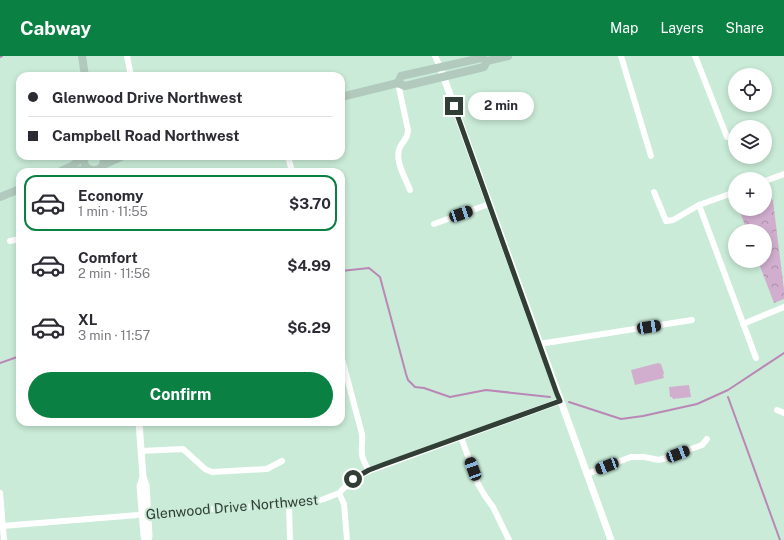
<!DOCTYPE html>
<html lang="en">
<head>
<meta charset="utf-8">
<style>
	body { margin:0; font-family:"Public Sans",sans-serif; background:#f7f7f7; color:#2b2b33; height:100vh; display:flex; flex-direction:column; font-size:15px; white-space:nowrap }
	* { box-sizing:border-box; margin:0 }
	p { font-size:13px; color:#7c7c81 }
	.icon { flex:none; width:22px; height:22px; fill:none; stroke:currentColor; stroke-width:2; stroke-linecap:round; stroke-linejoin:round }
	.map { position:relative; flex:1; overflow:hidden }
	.panel { position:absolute; left:16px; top:112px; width:329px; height:258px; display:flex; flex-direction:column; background:#fff; border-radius:12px; box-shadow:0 2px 6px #0003 }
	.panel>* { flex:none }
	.hud { position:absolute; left:16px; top:16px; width:329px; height:88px; border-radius:12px; box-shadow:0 2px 6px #0003; display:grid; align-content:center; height:88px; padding:0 12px; background:#fff }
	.tools { position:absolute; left:728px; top:12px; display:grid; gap:8px }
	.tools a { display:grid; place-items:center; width:44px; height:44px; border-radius:50%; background:#fff; box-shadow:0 2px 6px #0003; font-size:20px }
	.end { position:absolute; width:18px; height:18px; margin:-9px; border:5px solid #303e36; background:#fff; box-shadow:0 0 0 2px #fff }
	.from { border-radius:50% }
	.bubble { position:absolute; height:28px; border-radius:14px; background:#fff; box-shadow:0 2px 6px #0003; font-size:13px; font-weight:700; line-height:28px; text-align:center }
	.car { position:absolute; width:12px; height:24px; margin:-12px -6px; border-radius:5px; box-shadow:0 0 3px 1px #0007; background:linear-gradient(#222 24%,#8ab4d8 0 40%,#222 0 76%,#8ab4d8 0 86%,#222 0) }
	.hud b { display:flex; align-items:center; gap:14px; height:38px; font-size:15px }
	.hud b+b { border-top:1px solid #e1e1e2 }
	.hud i { width:10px; height:10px; background:#2b2b33 }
	ul { padding:7px 0 0; list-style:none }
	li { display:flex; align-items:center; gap:12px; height:56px; margin:0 8px 6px; padding:0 4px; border:2px solid transparent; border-radius:12px }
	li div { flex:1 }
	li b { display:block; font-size:15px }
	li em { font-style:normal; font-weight:700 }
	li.selected { border-color:#0b8043 }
	li>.icon { width:36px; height:36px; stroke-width:1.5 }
	.action { display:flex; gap:8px; margin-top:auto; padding:8px 12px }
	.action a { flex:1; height:46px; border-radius:24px; background:#0b8043; color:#fff; font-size:16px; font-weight:700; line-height:46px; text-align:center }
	header { display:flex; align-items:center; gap:24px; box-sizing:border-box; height:56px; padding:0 20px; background:#0b8043; color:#fff }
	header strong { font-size:19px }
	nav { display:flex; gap:22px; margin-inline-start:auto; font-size:14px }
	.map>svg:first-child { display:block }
	.park { fill:url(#park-crowns) }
	.garden { fill:#d1aece }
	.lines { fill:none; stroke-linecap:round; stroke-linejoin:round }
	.stream { stroke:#ba87b6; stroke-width:2 }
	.minor { stroke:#fff; stroke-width:6 }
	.tertiary { stroke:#fff; stroke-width:7 }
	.secondary { stroke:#b1cabd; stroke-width:8 }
	.route { stroke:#303e36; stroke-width:5 }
	.labels { text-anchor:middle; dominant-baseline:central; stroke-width:4; stroke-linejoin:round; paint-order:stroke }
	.street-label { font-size:14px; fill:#303e36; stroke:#c9ebd7 }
</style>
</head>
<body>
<header>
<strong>Cabway</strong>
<nav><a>Map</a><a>Layers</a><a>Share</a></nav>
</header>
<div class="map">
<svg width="784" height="484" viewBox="0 0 784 484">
	<defs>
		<pattern id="park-crowns" width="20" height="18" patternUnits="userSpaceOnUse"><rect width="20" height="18" fill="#d1aece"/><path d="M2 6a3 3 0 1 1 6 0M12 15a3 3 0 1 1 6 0" fill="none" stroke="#aa8fa8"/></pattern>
	</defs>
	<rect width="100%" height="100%" fill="#c9ebd7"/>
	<polygon class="park" points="765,131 766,131 773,145 784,234 784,243 774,247 758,205 765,205 765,175 747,175 739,153 765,153"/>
	<g class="garden">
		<polygon points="658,307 661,308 664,317 663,319 664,322 635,329 631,314"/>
		<polygon points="689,329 691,341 673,343 672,341 670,341 669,331"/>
	</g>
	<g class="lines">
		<g class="stream">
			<polyline points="0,1 2,0"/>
			<polyline points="341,215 369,212 380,221 406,318 408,324 415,331 424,332 450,341 486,334 550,341"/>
			<polyline points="0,307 20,300"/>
			<polyline points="728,341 780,484"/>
			<polyline points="569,346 621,363 643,360 697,348 728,334 784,297"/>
		</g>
		<g class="minor">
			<polyline points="127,0 131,20"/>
			<polyline points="435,0 440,11"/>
			<polyline points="621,0 651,100"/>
			<polyline points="695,0 727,81"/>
			<polyline points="197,20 198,20"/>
			<path d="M 398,27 L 408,74 C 408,83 404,83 400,91 C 394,104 405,121 410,134"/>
			<polyline points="288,100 292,116"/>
			<polyline points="765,125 784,118"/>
			<polyline points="654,136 666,165 673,164 699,149 735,136"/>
			<polyline points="699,149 756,302"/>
			<polyline points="434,168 489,148"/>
			<polyline points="10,185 20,183"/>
			<polyline points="743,268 784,251"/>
			<polyline points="539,288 692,264"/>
			<path d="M 341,299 L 362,378 C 363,385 361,392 362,399 C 363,405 366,409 369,415"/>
			<polyline points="777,354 784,357"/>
			<polyline points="461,381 478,428 485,440 493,451 509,484"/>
			<polyline points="141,395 183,393 205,413 212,416 267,413 282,405"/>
			<polyline points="587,418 631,401 644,401 659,404 666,402 702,389 707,383"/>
			<polyline points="0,437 4,484"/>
			<polyline points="339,437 344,448 347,484"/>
			<polyline points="289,449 290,484"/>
			<polyline points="2,470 225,452 311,447 324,443 339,437 353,423 369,415 560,345"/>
		</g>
		<g class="tertiary">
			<polyline points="440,11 611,484"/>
			<polyline points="139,366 143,421 146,429 149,480 148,484"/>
			<polyline points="143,421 140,430 144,480 145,484"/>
		</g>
		<g class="secondary">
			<polyline points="82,0 85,20"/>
			<polyline points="398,27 401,20 481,2 487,5 508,0"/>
			<polyline points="341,41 398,27 405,30 484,11 487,5"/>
			<path d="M 85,100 C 79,119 109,119 103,100"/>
			<polyline points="103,109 123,100"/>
			<polyline points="59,116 61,115 72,110 84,100"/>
			<polyline points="74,116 80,114 88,113"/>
			<polyline points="0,141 20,133"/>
		</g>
	</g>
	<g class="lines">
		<polyline class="route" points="353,423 369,414 385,408 560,345 557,338 454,50"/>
	</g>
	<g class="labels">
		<g class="street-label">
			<text transform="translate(232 451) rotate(-5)">Glenwood Drive Northwest</text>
		</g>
	</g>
</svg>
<div class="tools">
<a><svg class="icon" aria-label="locate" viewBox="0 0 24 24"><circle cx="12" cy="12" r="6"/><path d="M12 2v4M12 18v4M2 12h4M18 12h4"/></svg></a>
<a><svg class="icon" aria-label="layers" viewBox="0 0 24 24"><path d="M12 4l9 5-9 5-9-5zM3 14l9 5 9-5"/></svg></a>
<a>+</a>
<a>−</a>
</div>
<i class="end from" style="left:353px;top:423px"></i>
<i class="end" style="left:454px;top:50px"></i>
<div class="bubble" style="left:468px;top:36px;width:66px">2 min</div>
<i class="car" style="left:461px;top:158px;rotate:71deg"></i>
<i class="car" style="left:649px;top:271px;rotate:81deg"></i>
<i class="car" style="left:678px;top:398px;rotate:69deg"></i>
<i class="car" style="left:607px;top:410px;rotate:249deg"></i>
<i class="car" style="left:473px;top:413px;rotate:340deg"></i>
<div class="hud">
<b><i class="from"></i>Glenwood Drive Northwest</b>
<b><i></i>Campbell Road Northwest</b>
</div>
<section class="panel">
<ul>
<li class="selected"><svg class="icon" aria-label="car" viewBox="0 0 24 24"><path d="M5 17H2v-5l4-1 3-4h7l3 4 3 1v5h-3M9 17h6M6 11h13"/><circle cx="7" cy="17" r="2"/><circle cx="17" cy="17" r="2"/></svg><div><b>Economy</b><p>1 min · 11:55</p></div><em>$3.70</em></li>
<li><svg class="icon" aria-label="car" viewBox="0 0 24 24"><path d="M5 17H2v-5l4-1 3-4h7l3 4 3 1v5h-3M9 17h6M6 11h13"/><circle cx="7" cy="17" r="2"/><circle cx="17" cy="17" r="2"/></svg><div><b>Comfort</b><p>2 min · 11:56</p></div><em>$4.99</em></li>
<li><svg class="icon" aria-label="car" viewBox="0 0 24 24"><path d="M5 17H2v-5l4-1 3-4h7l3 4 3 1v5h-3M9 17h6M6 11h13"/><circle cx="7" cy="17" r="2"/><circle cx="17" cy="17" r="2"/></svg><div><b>XL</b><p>3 min · 11:57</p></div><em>$6.29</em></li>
</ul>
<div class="action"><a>Confirm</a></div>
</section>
</div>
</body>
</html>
